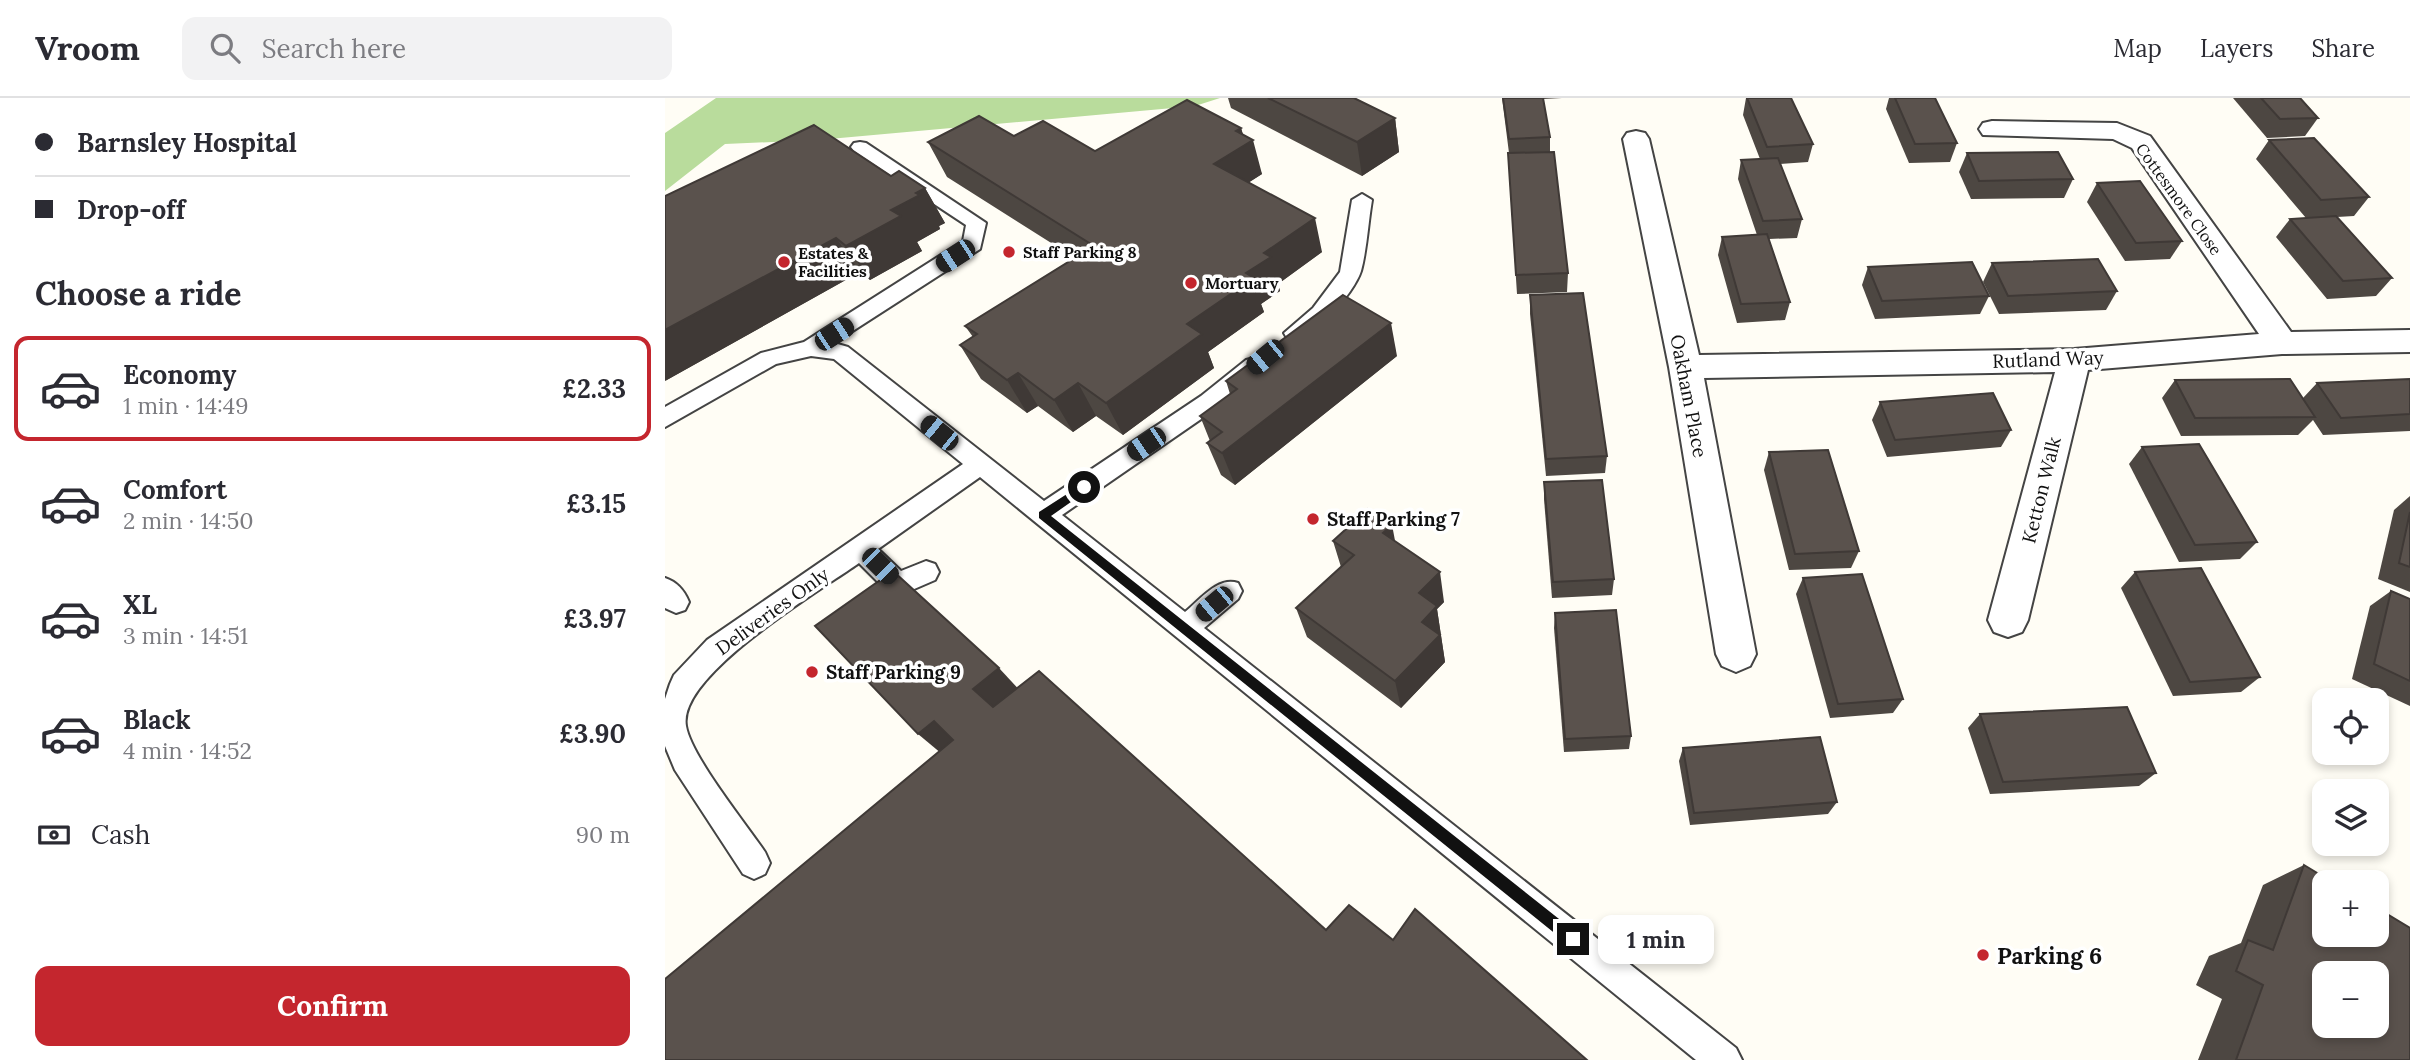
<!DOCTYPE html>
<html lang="en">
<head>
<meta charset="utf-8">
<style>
	body { margin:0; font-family:Lora,serif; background:#f2f2f3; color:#2b2b33; height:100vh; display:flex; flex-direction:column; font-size:26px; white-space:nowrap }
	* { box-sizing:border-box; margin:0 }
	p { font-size:23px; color:#7c7c81 }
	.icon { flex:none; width:38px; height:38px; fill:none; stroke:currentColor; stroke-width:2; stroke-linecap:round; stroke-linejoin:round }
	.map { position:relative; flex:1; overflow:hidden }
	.details { display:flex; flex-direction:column; background:#fff; width:665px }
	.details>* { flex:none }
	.hud { display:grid; align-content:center; height:154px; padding:0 35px; background:#fff }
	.buttons { position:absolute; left:1647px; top:590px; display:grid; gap:14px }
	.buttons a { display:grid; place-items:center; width:77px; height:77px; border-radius:14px; background:#fff; box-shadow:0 4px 10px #0003; font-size:35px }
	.end { position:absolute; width:32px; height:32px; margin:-16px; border:9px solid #111; background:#fff; box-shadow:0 0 0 4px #fff }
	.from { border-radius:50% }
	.bubble { position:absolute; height:49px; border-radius:14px; background:#fff; box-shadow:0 4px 10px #0003; font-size:23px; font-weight:800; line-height:49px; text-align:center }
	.car { position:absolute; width:21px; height:42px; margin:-21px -10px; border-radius:9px; box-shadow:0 0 5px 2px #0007; background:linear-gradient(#222 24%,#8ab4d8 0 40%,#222 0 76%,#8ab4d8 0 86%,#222 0) }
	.hud b { display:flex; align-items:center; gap:24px; height:66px; font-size:26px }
	.hud b+b { border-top:2px solid #e1e1e2 }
	.hud i { width:18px; height:18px; background:#2b2b33 }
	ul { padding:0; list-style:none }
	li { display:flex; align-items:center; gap:21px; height:105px; margin:0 14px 10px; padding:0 21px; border:4px solid transparent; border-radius:14px }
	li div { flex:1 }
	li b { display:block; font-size:26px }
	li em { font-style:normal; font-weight:800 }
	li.current { border-color:#c4262e }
	li>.icon { width:63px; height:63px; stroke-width:1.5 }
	h2 { padding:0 35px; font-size:32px; line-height:84px }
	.pay { display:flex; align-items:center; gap:18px; height:77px; padding:0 35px; font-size:26px }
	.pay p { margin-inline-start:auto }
	.button { display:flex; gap:14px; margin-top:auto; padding:14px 35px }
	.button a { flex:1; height:80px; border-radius:14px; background:#c4262e; color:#fff; font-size:28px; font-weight:800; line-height:80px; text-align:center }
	header { display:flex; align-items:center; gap:42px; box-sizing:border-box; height:98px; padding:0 35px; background:#fff; border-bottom:2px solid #e1e1e2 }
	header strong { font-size:33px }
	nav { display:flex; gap:38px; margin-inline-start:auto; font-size:24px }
	.search { width:490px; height:63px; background:#f2f2f3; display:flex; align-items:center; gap:18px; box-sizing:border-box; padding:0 24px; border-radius:14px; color:#7c7c81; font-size:26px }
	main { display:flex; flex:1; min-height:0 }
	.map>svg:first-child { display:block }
	.forest { fill:#b9dc9c }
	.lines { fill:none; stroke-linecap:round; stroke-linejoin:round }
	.lane-casing { stroke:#444; stroke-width:4 }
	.street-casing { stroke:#444; stroke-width:4 }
	.lane { fill:#fff; fill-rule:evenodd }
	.street { fill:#fff; fill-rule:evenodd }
	.wall { fill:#4d4742 }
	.shaded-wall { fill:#3f3936 }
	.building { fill:#5a524d; stroke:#3f3936; stroke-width:2; fill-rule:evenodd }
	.route { fill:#111 }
	.poi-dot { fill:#c4262e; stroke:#fff; stroke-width:2.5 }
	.labels { text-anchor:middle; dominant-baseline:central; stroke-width:7; stroke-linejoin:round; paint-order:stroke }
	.far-street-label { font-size:16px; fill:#111; stroke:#fff }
	.far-poi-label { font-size:16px; font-weight:bold; fill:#111; stroke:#fff; text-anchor:start }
	.street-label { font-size:19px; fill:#111; stroke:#fff }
	.poi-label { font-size:19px; font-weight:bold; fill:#111; stroke:#fff; text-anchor:start }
	.near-poi-label { font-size:23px; font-weight:bold; fill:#111; stroke:#fff; text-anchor:start }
</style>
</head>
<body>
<header>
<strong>Vroom</strong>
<div class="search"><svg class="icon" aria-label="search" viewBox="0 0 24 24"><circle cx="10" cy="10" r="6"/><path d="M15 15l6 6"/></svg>Search here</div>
<nav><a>Map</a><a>Layers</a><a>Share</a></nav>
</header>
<main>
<section class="details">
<div class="hud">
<b><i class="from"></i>Barnsley Hospital</b>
<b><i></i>Drop-off</b>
</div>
<h2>Choose a ride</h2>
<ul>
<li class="current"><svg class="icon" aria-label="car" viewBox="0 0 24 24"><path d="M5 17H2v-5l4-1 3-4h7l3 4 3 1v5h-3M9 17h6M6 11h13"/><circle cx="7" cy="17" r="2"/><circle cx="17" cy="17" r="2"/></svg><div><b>Economy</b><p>1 min · 14:49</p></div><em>£2.33</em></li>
<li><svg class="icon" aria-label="car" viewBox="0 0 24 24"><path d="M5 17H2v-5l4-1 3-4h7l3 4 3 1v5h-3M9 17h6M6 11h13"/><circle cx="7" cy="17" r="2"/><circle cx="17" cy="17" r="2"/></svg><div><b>Comfort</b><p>2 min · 14:50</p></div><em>£3.15</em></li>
<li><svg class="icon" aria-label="car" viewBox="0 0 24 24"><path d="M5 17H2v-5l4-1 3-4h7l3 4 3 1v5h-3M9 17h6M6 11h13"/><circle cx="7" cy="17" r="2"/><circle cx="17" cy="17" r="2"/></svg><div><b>XL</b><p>3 min · 14:51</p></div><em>£3.97</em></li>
<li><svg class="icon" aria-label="car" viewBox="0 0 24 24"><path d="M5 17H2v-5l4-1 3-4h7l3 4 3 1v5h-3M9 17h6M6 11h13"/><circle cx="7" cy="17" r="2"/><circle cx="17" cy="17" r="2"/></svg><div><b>Black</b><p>4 min · 14:52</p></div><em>£3.90</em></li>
</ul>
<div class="pay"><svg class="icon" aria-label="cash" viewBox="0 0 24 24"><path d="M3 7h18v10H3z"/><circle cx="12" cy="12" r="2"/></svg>Cash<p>90 m</p></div>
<div class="button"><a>Confirm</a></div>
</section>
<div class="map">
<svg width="1745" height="962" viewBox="0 0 1745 962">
	<rect width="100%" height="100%" fill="#fffdf5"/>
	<polygon class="forest" points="51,0 555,0 530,8 153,42 60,46 0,93 0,35"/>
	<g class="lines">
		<g class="lane-casing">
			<g id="lane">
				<path d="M 195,44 L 201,45 L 321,125 L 315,151 L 169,245 L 183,249 L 379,403 L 536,298 L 581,262 L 589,260 L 597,262 L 600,268 L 597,274 L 552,310 L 397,417 L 520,514 C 535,502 553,478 573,485 L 577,493 L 573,501 L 539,530 L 1071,950 L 1077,962 L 1031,962 L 315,379 L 213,451 L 236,473 L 261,463 L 270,466 L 274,474 L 270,482 L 233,498 L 224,495 L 194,465 C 156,492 12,577 21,628 C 26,658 81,726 100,754 L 105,765 L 100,776 L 89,781 L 78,776 L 10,672 L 0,648 L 0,601 L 5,586 L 9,577 L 42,542 L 298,366 L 169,261 L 146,258 L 111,266 L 0,329 L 0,309 L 96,255 L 139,244 L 298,143 L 301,127 L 189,53 L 186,49 L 189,45 Z"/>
				<path d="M 697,96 L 707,102 C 703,125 702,151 696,173 C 689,195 646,247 622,240 L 619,235 L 648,210 L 675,174 L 687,102 Z"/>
				<path d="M 0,480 C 12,484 19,492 24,504 L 20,512 L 11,515 L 0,510 Z"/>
			</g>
		</g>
		<g class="street-casing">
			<polygon id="street" points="1327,23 1452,25 1485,38 1626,234 1745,232 1745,254 1617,256 1423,272 1363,522 1357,534 1343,539 1329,534 1323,522 1390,274 1039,280 1091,556 1085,568 1071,574 1057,568 1051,556 1004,269 958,41 962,35 971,33 980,35 984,41 1034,257 1409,251 1594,236 1467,50 1448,41 1318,37 1314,31 1318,25"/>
		</g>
		<use href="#lane" class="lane"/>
		<use href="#street" class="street"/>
	</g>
	<g class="wall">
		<polygon points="563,0 689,0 730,20 734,54 697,78 566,10"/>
		<polygon points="837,0 897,0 878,1 885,39 885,54 903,175 902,194 852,196 844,74 844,55"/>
		<polygon points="1081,0 1126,0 1148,46 1143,64 1115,66 1137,121 1132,140 1104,141 1125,204 1120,222 1072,225 1053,157 1057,139 1092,137 1073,81 1076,62 1095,61 1078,17"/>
		<polygon points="1224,0 1270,0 1292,45 1285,64 1244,65 1221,11"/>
		<polygon points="1568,0 1635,0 1653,20 1640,38 1602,40"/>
		<polygon points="576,30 578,37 597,76 584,84 657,154 613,186 615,193 596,206 599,214 543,254 549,270 458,337 431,318 408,334 373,308 362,315 316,281 295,247 308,239 300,228 410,160 282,79 263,44 349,38 430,53"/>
		<polygon points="1604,42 1704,99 1689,118 1672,119 1727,180 1711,198 1662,201 1611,139 1625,121 1641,120 1591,61"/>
		<polygon points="1302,55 1408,81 1399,100 1306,101 1294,74"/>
		<polygon points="226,78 260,90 280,125 274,128 275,131 252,144 257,153 205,182 195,174 0,283"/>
		<polygon points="1432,85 1517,143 1505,161 1460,163 1422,104"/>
		<polygon points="1327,165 1452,193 1441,212 1334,216 1318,184"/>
		<polygon points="1203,169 1324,198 1315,216 1210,221 1197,187"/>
		<polygon points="865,197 942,358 940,375 881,378 865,216"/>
		<polygon points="732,258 570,387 556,377 542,345 545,343 535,318 565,296 561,283"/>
		<polygon points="1745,281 1745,333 1658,337 1648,322 1633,337 1516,338 1497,300 1510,282 1638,300 1652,285"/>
		<polygon points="1215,304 1346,332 1336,349 1222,359 1207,322"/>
		<polygon points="1477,349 1592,444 1575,461 1514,464 1464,366"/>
		<polygon points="1104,354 1194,453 1186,470 1124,472 1099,372"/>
		<polygon points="879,384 949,481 947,497 887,500 879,401"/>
		<polygon points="1745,398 1745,494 1713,481 1729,412"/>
		<polygon points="668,443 730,444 779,504 772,511 780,564 736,610 642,539 631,510 676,469"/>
		<polygon points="1470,474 1595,579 1576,594 1508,598 1456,490"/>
		<polygon points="1138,480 1238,601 1228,615 1165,620 1131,496"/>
		<polygon points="1726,493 1745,501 1745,608 1687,581 1705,508"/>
		<polygon points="890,515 966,638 964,651 899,654 889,530"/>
		<polygon points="1315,616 1491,675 1474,688 1325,696 1303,630"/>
		<polygon points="1018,650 1172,704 1163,716 1025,727 1014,663"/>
		<polygon points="1639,767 1745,962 1533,962 1557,901 1531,887 1544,858 1576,845 1598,787"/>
	</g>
	<g class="shaded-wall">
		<polygon points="730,20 734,54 697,78 692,44"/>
		<polygon points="576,30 581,46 588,42 597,76 560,100 549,66 571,33"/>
		<polygon points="260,90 280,125 274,128 275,131 252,144 257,153 205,182 181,148 226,112"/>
		<polygon points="650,120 657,154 613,186 615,193 596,206 599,214 543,254 549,270 458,337 441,305 522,226 581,175 599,155"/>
		<polygon points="171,140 195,174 0,283 0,232"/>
		<polygon points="726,225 732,258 570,387 557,355"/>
		<polygon points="353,275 373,308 362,315 342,282"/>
		<polygon points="413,285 431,318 408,334 389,302"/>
		<polygon points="727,427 733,458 718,435"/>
		<polygon points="775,474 779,504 772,511 780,564 736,610 730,583 757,524 754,495"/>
		<polygon points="334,570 359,597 335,617 308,591"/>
		<polygon points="269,623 299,648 283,661 253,636"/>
	</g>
	<g class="building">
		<polygon points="603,0 689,0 730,20 692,44"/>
		<polygon points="838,0 878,0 885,39 844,41"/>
		<polygon points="1082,0 1126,0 1148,46 1102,49"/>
		<polygon points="1230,0 1270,0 1292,45 1250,46"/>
		<polygon points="1596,0 1635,0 1653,20 1615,21"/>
		<polygon points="522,2 576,30 571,33 588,42 549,66 650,120 599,155 606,159 581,175 589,180 522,226 537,236 441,305 413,285 389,302 353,275 342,282 295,247 312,236 300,228 429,148 263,44 314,18 349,38 378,23 430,53"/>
		<polygon points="149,27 226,78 234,73 260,90 251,95 255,97 226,112 236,118 181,148 171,140 0,232 0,98"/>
		<polygon points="1649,40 1704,99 1656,102 1604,42"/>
		<polygon points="889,54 903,175 851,177 843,55"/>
		<polygon points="1393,54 1408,81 1314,83 1302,55"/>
		<polygon points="1113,60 1137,121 1098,123 1076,62"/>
		<polygon points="1475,83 1517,143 1471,145 1432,85"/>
		<polygon points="1671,118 1727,180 1678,183 1625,121"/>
		<polygon points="1102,136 1125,204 1076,206 1057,139"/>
		<polygon points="1433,161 1452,193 1343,198 1327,165"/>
		<polygon points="1307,164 1324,198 1217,203 1203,169"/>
		<polygon points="918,195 942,358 881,361 865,197"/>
		<polygon points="678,197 726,225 557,355 542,345 557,334 535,318 572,291 561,283"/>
		<polygon points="1625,281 1650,319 1530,320 1510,282"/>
		<polygon points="1745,281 1745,316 1676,320 1652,285"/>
		<polygon points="1328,295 1346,332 1230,342 1215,304"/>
		<polygon points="1534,346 1592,444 1530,447 1477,349"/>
		<polygon points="1163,352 1194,453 1130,456 1104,354"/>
		<polygon points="937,382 949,481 888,484 879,384"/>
		<polygon points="703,411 727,427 718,435 775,474 754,495 772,508 757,524 775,537 730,583 631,510 689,457 668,443"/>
		<polygon points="1745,414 1745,469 1734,465"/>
		<polygon points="1536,470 1595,579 1525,584 1470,474"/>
		<polygon points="228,473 334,570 308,591 328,609 374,573 661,832 684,807 728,842 750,811 922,962 0,962 0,881 288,642 269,623 253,636 150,528"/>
		<polygon points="1197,476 1238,601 1173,606 1138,480"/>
		<polygon points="1726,493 1745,501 1745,583 1709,566"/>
		<polygon points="951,512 966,638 900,641 890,515"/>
		<polygon points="1462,609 1491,675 1338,684 1315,616"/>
		<polygon points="1155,639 1172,704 1029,715 1018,650"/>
		<path d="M 1639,767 L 1667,784 L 1659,784 L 1659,836 L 1712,836 L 1712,810 L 1745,830 L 1745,962 L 1571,962 L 1598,887 L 1571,873 L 1583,842 L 1608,852 ZM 1659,875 L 1712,875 L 1712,928 L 1659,928 Z"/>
	</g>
	<polygon class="route" points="419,385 423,386 423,392 386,418 913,836 913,846 903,846 374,420 374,414"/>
	<g class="poi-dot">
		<circle cx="344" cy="154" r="7"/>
		<circle cx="119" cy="164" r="7"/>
		<circle cx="526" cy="185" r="7"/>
		<circle cx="648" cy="421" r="7"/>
		<circle cx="147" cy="574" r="7"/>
		<circle cx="1318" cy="857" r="7"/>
	</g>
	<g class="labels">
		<g class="far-street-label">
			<text transform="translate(1514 101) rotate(54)">Cottesmore Close</text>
		</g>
		<g class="far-poi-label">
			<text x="358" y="154">Staff Parking 8</text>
			<text x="133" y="155">Estates &amp;<tspan x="133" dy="18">Facilities</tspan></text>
			<text x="540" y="185">Mortuary</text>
		</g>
		<g class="street-label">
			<text transform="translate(1383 261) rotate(-2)">Rutland Way</text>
			<text transform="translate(1024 298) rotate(79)">Oakham Place</text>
			<text transform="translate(1376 392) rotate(-76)">Ketton Walk</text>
			<text transform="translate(107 513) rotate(-36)">Deliveries Only</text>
		</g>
		<g class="poi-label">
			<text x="662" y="421">Staff Parking 7</text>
			<text x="161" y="574">Staff Parking 9</text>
		</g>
		<g class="near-poi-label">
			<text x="1332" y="857">Parking 6</text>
		</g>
	</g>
</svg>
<div class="buttons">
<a><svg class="icon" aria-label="locate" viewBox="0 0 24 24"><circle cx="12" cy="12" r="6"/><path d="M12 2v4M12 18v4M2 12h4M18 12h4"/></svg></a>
<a><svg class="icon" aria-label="layers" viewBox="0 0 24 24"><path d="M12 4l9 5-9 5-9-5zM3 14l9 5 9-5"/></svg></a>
<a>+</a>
<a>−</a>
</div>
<i class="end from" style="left:419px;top:389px"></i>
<i class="end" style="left:908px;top:841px"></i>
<div class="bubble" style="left:933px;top:817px;width:116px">1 min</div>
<i class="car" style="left:290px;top:158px;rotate:237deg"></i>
<i class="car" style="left:169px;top:236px;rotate:57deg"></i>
<i class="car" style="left:600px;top:259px;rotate:231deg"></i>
<i class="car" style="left:274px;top:335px;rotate:309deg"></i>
<i class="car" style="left:481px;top:346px;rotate:236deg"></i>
<i class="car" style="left:215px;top:468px;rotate:135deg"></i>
<i class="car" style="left:549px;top:506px;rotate:230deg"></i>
</div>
</main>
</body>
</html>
